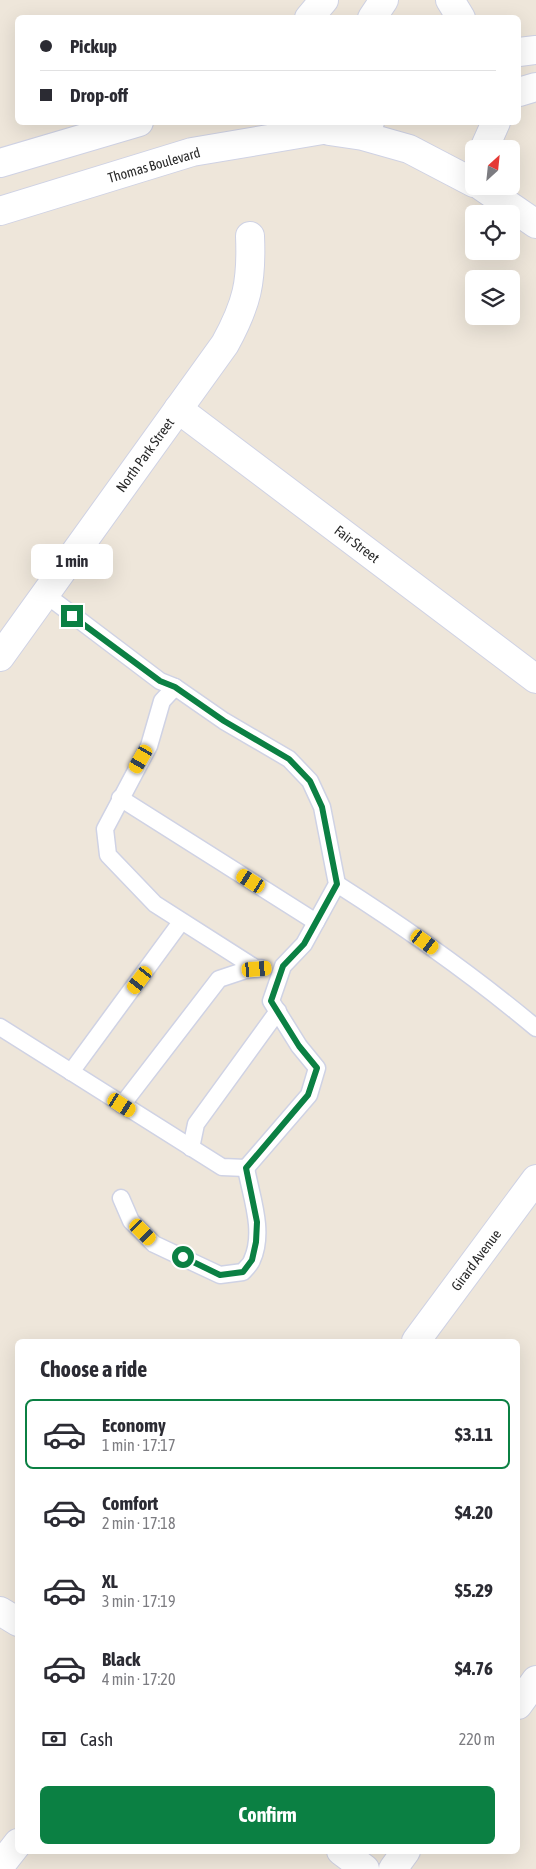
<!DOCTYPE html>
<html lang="en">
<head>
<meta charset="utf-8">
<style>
	body { margin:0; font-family:"Asap Condensed",sans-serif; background:#f7f7f7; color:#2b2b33; height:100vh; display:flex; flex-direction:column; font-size:19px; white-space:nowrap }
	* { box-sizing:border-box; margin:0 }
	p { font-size:16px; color:#7c7c81 }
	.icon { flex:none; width:28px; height:28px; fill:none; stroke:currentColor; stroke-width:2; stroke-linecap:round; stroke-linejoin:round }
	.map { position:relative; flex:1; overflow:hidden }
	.side { position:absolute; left:15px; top:1339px; width:505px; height:515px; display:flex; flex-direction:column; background:#fff; border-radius:8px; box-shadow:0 5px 20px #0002 }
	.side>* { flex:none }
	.top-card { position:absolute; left:15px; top:15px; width:506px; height:110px; border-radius:8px; box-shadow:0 5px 20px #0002; display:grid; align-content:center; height:110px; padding:0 25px; background:#fff }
	.needle { width:32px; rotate:27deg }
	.buttons { position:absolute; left:465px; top:140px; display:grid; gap:10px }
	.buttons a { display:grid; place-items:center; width:55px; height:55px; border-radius:8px; background:#fff; box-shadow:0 5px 20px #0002; font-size:25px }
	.end { position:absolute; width:22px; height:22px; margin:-11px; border:6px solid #0b8043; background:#fff; box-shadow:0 0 0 2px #fff }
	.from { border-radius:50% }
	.bubble { position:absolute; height:35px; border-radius:8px; background:#fff; box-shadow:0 5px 20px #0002; font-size:16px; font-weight:700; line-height:35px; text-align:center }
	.car { position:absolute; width:15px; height:30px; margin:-15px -8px; border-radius:6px; box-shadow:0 0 4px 1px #0007; background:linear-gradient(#f5c518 24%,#345 0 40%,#f5c518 0 76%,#345 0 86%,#f5c518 0) }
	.top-card b { display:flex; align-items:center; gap:18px; height:48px; font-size:19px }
	.top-card b+b { border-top:1px solid #e1e1e2 }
	.top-card i { width:12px; height:12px; background:#2b2b33 }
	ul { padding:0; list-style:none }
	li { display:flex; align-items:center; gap:15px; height:70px; margin:0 10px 8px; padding:0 15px; border:2px solid transparent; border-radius:8px }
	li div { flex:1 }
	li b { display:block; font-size:19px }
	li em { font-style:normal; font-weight:700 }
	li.active { border-color:#0b8043 }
	li>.icon { width:45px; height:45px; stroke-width:1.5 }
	h2 { padding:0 25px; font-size:22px; line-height:60px }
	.pay { display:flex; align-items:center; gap:12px; height:55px; padding:0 25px; font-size:19px }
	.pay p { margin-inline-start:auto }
	.button { display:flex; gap:10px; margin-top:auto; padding:10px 25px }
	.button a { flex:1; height:58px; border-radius:8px; background:#0b8043; color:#fff; font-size:20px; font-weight:700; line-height:58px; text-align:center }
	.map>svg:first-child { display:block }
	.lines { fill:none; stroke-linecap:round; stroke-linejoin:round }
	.service-casing { stroke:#cfd2e4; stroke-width:19 }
	.minor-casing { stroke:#cfd2e4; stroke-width:30 }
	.tertiary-casing { stroke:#cfd2e4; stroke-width:30 }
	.service { stroke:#fff; stroke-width:16 }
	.minor { stroke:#fff; stroke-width:28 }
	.tertiary { stroke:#fff; stroke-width:28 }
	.route { stroke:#0b8043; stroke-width:6 }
	.labels { text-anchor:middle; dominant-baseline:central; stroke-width:5; stroke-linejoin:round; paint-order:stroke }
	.street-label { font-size:14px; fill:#2a2a2a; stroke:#fff }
</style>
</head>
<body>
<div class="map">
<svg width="536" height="1869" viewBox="0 0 536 1869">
	<rect width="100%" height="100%" fill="#eee6da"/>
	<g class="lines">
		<g class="service-casing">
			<g id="service">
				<polyline points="175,687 162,701 149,746 105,829 108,855 155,904 257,969"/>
				<polyline points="120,798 316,922"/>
				<path d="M 337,884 C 406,928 473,975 536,1028"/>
				<polyline points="0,1027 222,1167 246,1168 309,1095 317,1068 299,1046 271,1001 283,966 304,944 337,884 322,807 310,781 289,759 224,721 175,687 160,681 45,594"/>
				<polyline points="71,1072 181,922"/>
				<polyline points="122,1105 219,979 246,970 261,968"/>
				<polyline points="191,1148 196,1124 278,1011"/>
				<path d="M 121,1198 L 131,1221 L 154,1244 L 220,1275 L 243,1272 C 246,1268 251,1264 252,1260 C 265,1232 251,1196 246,1168"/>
			</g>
		</g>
		<g class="minor-casing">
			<g id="minor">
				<polyline points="329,131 363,136 409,149 474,183"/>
				<polyline points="484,149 496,122"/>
				<polyline points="481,186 536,224"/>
				<polyline points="178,409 536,679"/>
				<path d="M 0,657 L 225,344 C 247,304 252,282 250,236"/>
				<polyline points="416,1341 536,1179"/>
				<polyline points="0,1611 18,1622"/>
				<polyline points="518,1705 536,1680"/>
				<polyline points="341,1851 365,1869"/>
				<polyline points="0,1866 18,1843"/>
				<polyline points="393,1869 406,1851"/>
			</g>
		</g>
		<g class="tertiary-casing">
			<g id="tertiary">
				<polyline points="450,0 461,18"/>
				<polyline points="309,18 324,0"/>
				<polyline points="372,18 384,0"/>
				<polyline points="519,52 536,50"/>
				<polyline points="519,92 536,87"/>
				<polyline points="0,163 139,122"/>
				<polyline points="0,211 192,152 370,122"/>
			</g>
		</g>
		<use href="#service" class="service"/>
		<use href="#minor" class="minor"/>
		<use href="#tertiary" class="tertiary"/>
	</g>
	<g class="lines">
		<polyline class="route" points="72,616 160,681 175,687 224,721 289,759 310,781 322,807 337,884 304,944 283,966 271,1001 299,1046 317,1068 308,1095 246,1168 257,1222 256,1242 252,1260 243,1272 220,1275 183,1257"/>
	</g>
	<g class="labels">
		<g class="street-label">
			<text transform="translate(154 165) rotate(-16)">Thomas Boulevard</text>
			<text transform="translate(145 455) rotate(-54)">North Park Street</text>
			<text transform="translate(357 544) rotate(37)">Fair Street</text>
			<text transform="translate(476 1260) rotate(-53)">Girard Avenue</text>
		</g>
	</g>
</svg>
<div class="buttons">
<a><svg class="needle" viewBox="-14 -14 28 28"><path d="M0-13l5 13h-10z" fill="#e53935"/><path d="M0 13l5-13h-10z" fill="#7c7c81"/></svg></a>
<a><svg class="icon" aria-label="locate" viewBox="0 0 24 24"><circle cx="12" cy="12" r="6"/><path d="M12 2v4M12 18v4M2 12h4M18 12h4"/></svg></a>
<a><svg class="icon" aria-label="layers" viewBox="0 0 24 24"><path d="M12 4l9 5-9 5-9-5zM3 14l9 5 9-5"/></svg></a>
</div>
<i class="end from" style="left:183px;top:1257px"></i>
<i class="end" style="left:72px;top:616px"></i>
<div class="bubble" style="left:31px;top:544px;width:82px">1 min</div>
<i class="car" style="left:141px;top:759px;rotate:210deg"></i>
<i class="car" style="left:251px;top:881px;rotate:302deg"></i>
<i class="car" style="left:425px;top:942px;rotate:126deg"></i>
<i class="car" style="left:257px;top:969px;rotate:85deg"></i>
<i class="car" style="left:140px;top:980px;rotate:217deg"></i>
<i class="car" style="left:122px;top:1105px;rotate:123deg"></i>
<i class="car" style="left:143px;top:1232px;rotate:135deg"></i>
<div class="top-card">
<b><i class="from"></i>Pickup</b>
<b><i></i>Drop-off</b>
</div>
<section class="side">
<h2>Choose a ride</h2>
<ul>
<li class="active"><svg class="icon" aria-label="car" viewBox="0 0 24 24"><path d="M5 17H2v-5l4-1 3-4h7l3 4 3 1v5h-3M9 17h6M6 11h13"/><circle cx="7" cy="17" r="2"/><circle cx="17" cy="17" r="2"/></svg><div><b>Economy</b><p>1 min · 17:17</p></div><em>$3.11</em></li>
<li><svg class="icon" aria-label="car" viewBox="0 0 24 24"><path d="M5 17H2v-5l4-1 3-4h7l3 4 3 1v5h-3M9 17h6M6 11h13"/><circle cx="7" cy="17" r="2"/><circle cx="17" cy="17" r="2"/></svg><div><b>Comfort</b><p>2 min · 17:18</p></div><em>$4.20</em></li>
<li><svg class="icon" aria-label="car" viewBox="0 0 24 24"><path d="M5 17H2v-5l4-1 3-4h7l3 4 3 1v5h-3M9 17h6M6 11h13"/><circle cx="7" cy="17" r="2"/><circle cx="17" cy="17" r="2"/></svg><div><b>XL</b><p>3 min · 17:19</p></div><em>$5.29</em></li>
<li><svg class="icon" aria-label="car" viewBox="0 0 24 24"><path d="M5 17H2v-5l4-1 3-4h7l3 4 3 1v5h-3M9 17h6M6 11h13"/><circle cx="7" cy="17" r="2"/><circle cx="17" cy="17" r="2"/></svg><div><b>Black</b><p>4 min · 17:20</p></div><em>$4.76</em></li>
</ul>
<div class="pay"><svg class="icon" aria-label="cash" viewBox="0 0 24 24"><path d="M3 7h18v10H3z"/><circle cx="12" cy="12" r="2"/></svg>Cash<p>220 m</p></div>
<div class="button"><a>Confirm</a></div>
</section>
</div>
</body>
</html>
